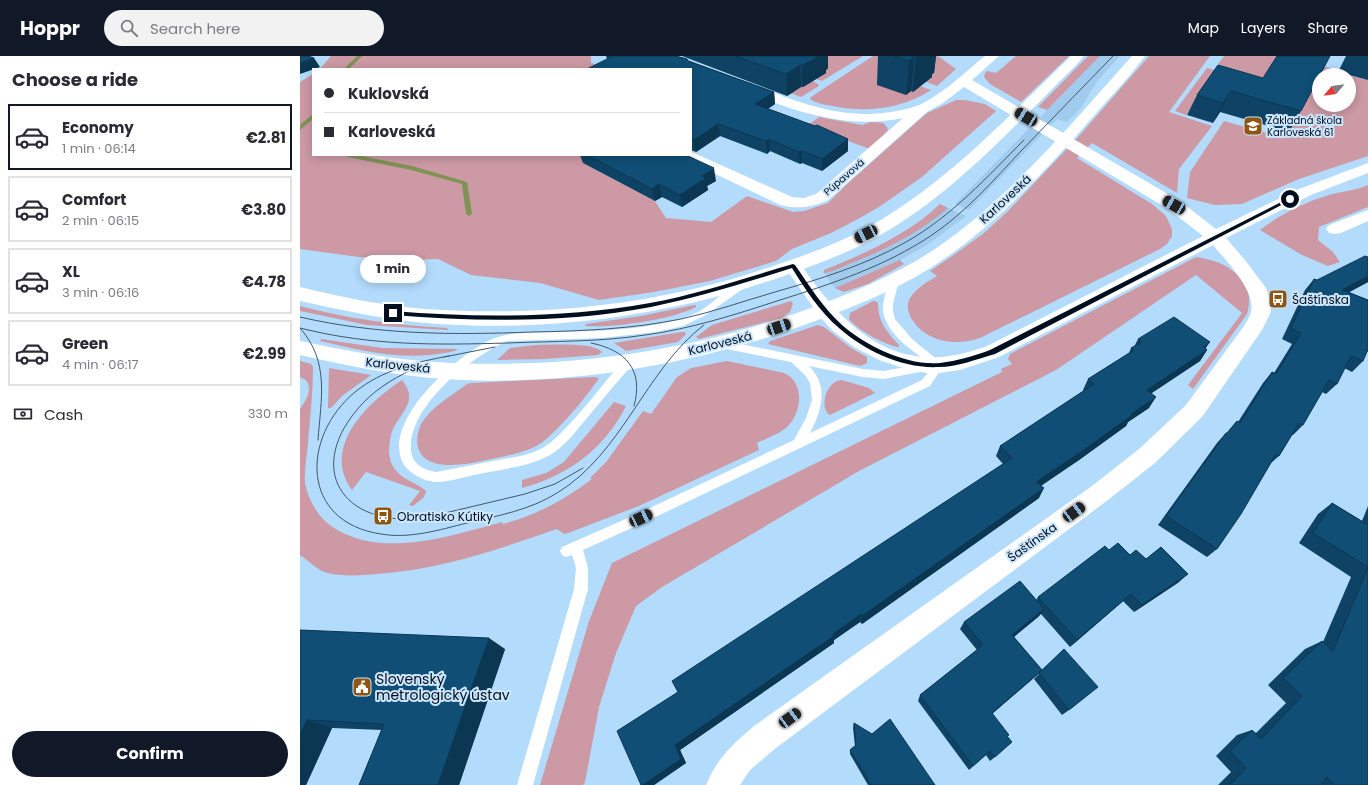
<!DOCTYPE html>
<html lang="en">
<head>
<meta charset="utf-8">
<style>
	body { margin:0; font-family:Poppins,sans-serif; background:#f2f2f3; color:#2b2b33; height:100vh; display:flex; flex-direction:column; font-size:15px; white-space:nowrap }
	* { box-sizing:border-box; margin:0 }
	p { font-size:13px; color:#7c7c81 }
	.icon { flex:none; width:22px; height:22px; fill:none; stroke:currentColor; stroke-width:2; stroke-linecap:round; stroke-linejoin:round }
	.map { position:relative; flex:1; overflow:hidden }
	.sheet { display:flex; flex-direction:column; background:#fff; width:300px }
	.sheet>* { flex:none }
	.hud { position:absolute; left:12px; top:12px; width:380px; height:88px; border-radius:0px; box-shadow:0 2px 10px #0003; display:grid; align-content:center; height:88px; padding:0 12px; background:#fff }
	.needle { width:26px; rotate:241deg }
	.buttons { position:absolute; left:1012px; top:12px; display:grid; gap:8px }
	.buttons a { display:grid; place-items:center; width:44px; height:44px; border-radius:50%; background:#fff; box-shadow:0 2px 10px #0003; font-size:20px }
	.end { position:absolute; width:18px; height:18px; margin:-9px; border:5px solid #000f1d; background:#fff; box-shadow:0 0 0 2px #fff }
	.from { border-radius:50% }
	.bubble { position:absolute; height:28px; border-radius:14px; background:#fff; box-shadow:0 2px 10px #0003; font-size:13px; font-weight:700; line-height:28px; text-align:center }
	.car { position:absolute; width:12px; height:24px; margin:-12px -6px; border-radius:5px; box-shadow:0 0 3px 1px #0007; background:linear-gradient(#222 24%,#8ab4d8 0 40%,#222 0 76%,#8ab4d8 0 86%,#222 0) }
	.hud b { display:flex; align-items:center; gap:14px; height:38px; font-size:15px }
	.hud b+b { border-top:1px solid #e1e1e2 }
	.hud i { width:10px; height:10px; background:#2b2b33 }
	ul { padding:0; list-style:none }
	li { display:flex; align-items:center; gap:12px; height:66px; margin:0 8px 6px; padding:0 4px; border:2px solid #e1e1e2; border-radius:0px }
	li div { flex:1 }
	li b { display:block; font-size:15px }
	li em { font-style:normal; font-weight:700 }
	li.current { border-color:#111827 }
	li>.icon { width:36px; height:36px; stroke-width:1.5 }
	h2 { padding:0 12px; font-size:18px; line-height:48px }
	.pay { display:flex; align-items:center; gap:10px; height:44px; padding:0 12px; font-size:15px }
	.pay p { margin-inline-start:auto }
	.cta { display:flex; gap:8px; margin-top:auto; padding:8px 12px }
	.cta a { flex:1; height:46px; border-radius:24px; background:#111827; color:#fff; font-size:16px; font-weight:700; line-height:46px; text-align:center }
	header { display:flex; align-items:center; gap:24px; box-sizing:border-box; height:56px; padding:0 20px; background:#111827; color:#fff }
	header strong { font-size:19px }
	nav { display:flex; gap:22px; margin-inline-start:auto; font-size:14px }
	.search { width:280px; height:36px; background:#f2f2f3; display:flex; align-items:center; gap:10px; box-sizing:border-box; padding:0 14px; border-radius:22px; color:#7c7c81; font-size:15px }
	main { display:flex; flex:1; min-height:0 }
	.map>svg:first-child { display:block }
	.built { fill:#a0cbed }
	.green { fill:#cc99a5; fill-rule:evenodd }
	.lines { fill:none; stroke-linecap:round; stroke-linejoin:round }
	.stream { fill:#7f9354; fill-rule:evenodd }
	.service { fill:#fff; fill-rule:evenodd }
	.minor { fill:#fff; fill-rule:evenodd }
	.secondary { fill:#fff; fill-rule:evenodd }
	.tram { stroke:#40586c; stroke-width:1 }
	.wall { fill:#0e4365 }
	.shaded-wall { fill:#0b3752 }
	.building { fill:#104e75; stroke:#0b3752 }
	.route { fill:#000f1d }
	.labels { text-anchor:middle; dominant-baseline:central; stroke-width:4; stroke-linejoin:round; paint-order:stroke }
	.far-poi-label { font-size:10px; fill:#000f1d; stroke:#cce6fc; text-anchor:start }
	.far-street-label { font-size:10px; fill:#000f1d; stroke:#cce6fc }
	.street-label { font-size:12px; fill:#000f1d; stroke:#cce6fc }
	.poi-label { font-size:12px; fill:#000f1d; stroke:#cce6fc; text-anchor:start }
	.near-poi-label { font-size:14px; fill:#000f1d; stroke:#cce6fc; text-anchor:start }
</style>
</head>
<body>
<header>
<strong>Hoppr</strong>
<div class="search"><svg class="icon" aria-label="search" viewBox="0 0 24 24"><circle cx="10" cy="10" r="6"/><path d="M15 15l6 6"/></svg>Search here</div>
<nav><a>Map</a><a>Layers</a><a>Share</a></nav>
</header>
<main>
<section class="sheet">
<h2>Choose a ride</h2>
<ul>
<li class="current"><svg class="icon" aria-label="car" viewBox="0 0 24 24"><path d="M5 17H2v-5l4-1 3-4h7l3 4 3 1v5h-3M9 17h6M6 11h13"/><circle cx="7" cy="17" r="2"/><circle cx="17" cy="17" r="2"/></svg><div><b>Economy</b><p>1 min · 06:14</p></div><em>€2.81</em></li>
<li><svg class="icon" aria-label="car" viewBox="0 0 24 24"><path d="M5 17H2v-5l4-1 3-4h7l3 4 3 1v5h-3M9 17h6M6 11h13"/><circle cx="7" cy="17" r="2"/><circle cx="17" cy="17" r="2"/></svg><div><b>Comfort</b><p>2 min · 06:15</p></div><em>€3.80</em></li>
<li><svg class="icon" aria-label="car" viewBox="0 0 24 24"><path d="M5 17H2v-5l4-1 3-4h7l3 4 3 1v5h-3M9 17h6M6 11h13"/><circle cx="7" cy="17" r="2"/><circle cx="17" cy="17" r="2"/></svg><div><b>XL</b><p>3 min · 06:16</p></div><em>€4.78</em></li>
<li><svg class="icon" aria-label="car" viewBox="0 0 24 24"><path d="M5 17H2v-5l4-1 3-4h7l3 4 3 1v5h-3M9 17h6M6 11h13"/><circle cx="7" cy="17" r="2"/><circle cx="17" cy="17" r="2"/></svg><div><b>Green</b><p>4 min · 06:17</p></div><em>€2.99</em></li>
</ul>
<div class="pay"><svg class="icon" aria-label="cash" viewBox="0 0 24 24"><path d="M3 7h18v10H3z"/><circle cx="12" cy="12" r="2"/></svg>Cash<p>330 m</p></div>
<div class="cta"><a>Confirm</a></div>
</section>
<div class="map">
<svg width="1068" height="729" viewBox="0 0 1068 729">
	<rect width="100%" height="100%" fill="#b3dbfb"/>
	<g class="built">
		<polygon points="800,0 820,0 798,24 781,52 767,66 757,63 669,154 655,148"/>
		<polygon points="648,152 666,160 627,189 600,204 535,232 524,217 562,203 591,189 618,174"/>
	</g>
	<g class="green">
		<polygon points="31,0 291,0 291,7 307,12 20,13"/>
		<polygon points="453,0 563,0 522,25 516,23 501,31 513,25 518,28 519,30 501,41 457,25"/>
		<path d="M 573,0 L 638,0 L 656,13 L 637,30 L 626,26 L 631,21 L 630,20 L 634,16 L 611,35 L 620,30 L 631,34 C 602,53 566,57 533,50 C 525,49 516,47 510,43 L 511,41 Z"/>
		<polygon points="716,0 769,0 721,46 690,28 684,21 685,17 687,15 696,17"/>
		<polygon points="788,0 800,0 747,54 738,51"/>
		<path d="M 849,0 L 910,0 L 869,56 L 912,70 L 879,113 L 877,137 L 792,87 L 777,102 L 852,148 L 866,160 L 872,173 L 872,180 L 867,188 L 860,193 L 680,282 C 657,290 628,287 613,265 C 610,261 607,253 608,248 C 610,236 627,226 637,220 L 630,215 L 655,198 L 684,177 L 707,156 L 779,80 Z"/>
		<polygon points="924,0 979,0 965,22 929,13 918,8"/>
		<path d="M 1023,10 L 1052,18 L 1051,20 L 1068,24 L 1068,100 L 999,123 L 942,148 L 915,149 L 887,142 L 890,116 L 924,65 L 984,82 L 989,76 ZM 1019,19 L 1049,19 L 1049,49 L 1019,49 Z"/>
		<polygon points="907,12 950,24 907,28 886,59 875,55"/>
		<polygon points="13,18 13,99 296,99 283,107 355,145 366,162 411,166 447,140 493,156 504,155 528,147 546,129 627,57 656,44 665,44 685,48 696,55 622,121 579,151 558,163 531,177 492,193 476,205 410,225 354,236 299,244 240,227 171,219 138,203 108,204 59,201 0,193 0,26"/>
		<polygon points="519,61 562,69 571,66 583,67 587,71 588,75 570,93 507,70"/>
		<path d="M 1068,129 L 1068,151 L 1019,171 L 1018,184 L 1033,196 L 1040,206 L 1028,210 L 1002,199 L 960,174 C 979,159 1005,146 1029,139 C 1042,135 1055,135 1068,129 Z"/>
		<path d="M 640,148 L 648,152 C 619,177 585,194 549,208 C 541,211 530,217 523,217 L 524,214 C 564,198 609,178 640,148 Z"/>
		<path d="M 896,201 C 915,204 931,209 942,225 C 946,231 950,238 949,245 C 949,250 948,254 947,258 L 893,333 L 888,329 L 942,257 L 896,219 L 756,314 L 559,415 L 362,531 L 336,550 L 316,597 L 299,651 L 285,726 L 283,729 L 240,729 L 289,565 L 312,507 L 702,316 L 701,313 L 712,308 L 708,303 L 710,298 Z"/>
		<polygon points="600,204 604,208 568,228 544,236 535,232"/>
		<polygon points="491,245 493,248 490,256 482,262 399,283 396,281 412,269"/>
		<path d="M 573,245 L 575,245 L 578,247 C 578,266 587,276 599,289 L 599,291 C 586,290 556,273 549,263 L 550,257 Z"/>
		<path d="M 394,249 L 396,249 L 396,251 C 371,264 312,272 285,270 L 286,268 L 341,260 Z"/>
		<path d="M 0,250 C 48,263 97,269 147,272 L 148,274 L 67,269 L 0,255 Z"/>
		<polygon points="518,269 524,271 551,292 567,301 567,307 560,310 468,288 470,285"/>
		<polygon points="382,276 385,276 386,278 378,286 326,295 314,287"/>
		<path d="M 21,283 L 82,292 L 158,293 C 154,296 149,296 144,297 C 103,305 59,294 20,285 Z"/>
		<path d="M 236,289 C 249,289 294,286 302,296 L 298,299 L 245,303 L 197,304 L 210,292 Z"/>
		<path d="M 0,305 L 11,308 L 13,311 C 13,336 10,362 8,387 C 7,400 4,414 5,427 C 8,443 17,460 31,470 C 80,504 150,480 202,466 L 203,468 C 237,459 264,444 292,423 L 290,422 L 306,406 L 343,355 L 351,358 L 377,321 L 391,312 L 427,305 L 484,317 C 505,326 502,356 488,370 C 480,378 467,382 457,387 L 459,394 L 339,450 L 268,477 L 264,478 L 257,473 C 196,494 142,513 77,518 C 62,519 43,521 28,517 C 18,515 9,505 0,499 L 0,353 C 6,344 13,334 6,324 L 0,321 Z"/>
		<polygon points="29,312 71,319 42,340 31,352 28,352"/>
		<path d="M 294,321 L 299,322 C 290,337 253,381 238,389 C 224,397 208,399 192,403 C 173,407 125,419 118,391 C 116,384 118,375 121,368 C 131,351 151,340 167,328 L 171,327 Z"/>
		<path d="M 102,324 C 118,344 104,353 94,371 C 90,378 90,386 89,394 C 89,400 91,408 94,412 C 102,424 116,426 126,435 L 124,441 L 113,450 L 109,449 L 120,435 L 66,416 L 52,434 C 21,391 68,346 102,324 Z"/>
		<path d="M 542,324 L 569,332 L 575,337 L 530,359 C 519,353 525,325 542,324 Z"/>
		<path d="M 314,346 L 326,350 C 305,392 268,420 222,432 L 222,424 L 246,417 L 264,406 Z"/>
	</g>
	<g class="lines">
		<g class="stream">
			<polygon points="57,0 62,0 49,13 44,13"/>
			<polygon points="13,58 13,63 0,74 0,69"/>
			<polygon points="45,99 56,99 112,110 167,126 172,158 169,160 166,158 162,128 111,114 48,101"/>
		</g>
		<g class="service">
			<path d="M 594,221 L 599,224 L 593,248 L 593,255 L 595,263 L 612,283 L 644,309 L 630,330 L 345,466 L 283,494 L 288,512 L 288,533 L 233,729 L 217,729 L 274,533 L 276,512 L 272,499 L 266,501 L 262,499 L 260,495 L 262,491 L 337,458 L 494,384 L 506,362 L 512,344 L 510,327 L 505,319 L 491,306 L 421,292 L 417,291 L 416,288 L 417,285 L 421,284 L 563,313 L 584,315 L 626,307 L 630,308 L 631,311 L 630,314 L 584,323 L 563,321 L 509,310 C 529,330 522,354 510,377 L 622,324 L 633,310 C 615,296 587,280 583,255 C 582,245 587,234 589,224 Z"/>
			<path d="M 444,225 L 449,228 L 447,230 L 406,259 L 383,270 L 356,276 L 301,282 L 207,285 C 171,301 108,350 111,394 C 112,408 123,414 136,416 L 225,399 C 234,396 242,393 250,387 C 276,365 302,329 325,302 L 333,302 L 334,305 L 333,308 C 317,326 302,344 287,362 C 277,374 267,387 255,396 C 234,410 208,412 184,417 C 171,419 146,427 135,426 C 124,425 110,418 104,409 C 79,367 156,300 190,284 C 210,275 231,277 253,276 C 288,275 325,275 359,268 C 373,265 387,262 400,255 C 414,247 429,229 444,225 Z"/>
		</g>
		<g class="minor">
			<path d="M 685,0 L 699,0 L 672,24 L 880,145 L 916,173 L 999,133 L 1068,107 L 1068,117 L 1011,139 L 926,182 L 945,204 L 966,232 L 968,237 L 971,256 L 962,274 L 902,361 L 855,407 L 808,444 L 476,692 L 450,714 L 440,729 L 406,729 C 418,701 432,689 454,670 L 792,430 L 839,393 L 886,349 L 944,270 C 946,266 950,261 951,256 C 956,234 926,205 913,189 L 699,301 L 660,314 L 639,317 L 626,317 L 600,311 L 579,304 L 554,291 L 533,275 L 520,261 L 484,210 L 487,206 L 493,204 L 499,206 C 532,254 575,306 641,301 C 656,300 671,295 685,291 L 903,180 L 868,153 L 664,31 L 643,47 L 627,56 L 528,144 C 512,152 497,153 480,149 L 382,102 L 379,99 L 391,99 L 391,95 L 392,96 L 492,141 L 504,142 L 516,138 L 603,62 C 554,72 509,60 464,43 C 457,40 444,37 439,31 L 441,28 L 451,28 C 495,45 536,62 583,57 C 598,55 612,53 625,46 C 647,34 665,16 685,0 Z"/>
			<polygon points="1068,154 1068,165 1041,177 1035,178 1029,177 1026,173 1029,169"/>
		</g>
		<g class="secondary">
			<path d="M 771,0 L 784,0 C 777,9 768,17 760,25 C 748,37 736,50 723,62 C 682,103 639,144 589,174 C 556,194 518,208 481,221 C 368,260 245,277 125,267 C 82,263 41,254 0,245 L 0,231 C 42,241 83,250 126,253 C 241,261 358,249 467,212 C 507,199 548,184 584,162 C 655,118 712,57 771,0 Z"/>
			<path d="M 832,0 L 845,0 C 829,22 810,41 792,62 C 748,112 702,162 647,201 C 608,229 563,247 518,264 C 400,309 259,333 132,322 C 87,318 44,309 0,299 L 0,285 C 44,294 89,303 134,306 C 260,314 390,296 508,253 C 551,237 596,219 635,193 C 711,141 771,68 832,0 Z"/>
		</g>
		<g class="tram">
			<path d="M 0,261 C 77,279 154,279 233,276 C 283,275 332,273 381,263 C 413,256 444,245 475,236 C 520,223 566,209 606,186 C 652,160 687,121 724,84"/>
			<path d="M 0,272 C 71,290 136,289 208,287 C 254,285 300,286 345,279 C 390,273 434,259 477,245 C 531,228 584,211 632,179 C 666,156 693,125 721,95 C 752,63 782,32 813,0"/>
			<path d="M 0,272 C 30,306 21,342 18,384"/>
			<path d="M 291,287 C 326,294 344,314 334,350"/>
			<path d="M 149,300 C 116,306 82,314 55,336 C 1,381 0,466 81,478 C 110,483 139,474 167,467 C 197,460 230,454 257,437 C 323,397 345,314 404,269"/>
			<polyline points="144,301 195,291"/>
			<path d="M 120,310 C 99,319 78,331 62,348 C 3,412 42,472 124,462 L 225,438 L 255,428 L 283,412"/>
		</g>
	</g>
	<g class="wall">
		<polygon points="306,0 376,0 474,36 475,48 468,53 548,83 548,95 522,115 502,107 500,108 470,95 467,98 420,80 396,96 391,94 391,13 307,3"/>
		<polygon points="382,0 528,0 528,12 526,14 526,17 503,31 501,31 487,40"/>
		<polygon points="578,0 636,0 634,17 632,18 632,21 613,36 611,35 606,39 577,29"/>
		<polygon points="1046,0 1068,0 1068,24 1038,16"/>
		<polygon points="918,9 1001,55 989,76 920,56 913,67 887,59 897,39"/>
		<polygon points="280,99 386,99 416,125 407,130 408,134 382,151 362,141 355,145 283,107"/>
		<polygon points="1014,223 1017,224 1068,226 1049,236 1068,244 1068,295 1067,296 1063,305 1052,316 1044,312 1037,328 1026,338 1022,336 1003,369 993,379 992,379 979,400 971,407 917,493 907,501 858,469 917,387 926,377 927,377 937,365 938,366 963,327 972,316 974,317 992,288 982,283 1005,234"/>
		<polygon points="838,283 906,292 907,294 900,305 851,337 849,352 828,366 826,370 779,404 741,430 739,442 562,568 560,566 534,584 534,587 380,694 386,707 354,729 378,636 703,408 696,400 700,390 784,335 783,334 788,323 829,297 831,292 834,291"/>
		<polygon points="1032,447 1062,465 1068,450 1068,729 918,729 931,716 916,700 937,679 952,674 956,677 986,647 968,629 1005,593 1022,585 1023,586 1051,521 999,487 1018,458"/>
		<polygon points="809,494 846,503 879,526 834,556 823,545 770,591 741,558 738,561 714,581 742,614 736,620 692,658 707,681 695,701 690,705 686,699 669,714 618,645 620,639 677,594 660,573 664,566 736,544 738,541"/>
		<polygon points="0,574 205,593 159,729 59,729 82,674 32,672 6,729 0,729"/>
		<polygon points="764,593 769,654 762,659 734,623"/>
		<polygon points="554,667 635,729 568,729 550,698 550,694 555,690 553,672"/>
	</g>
	<g class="shaded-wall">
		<polygon points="519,0 528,0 528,12 526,14 526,17 503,31 502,10"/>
		<polygon points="618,0 636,0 634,17 632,18 632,21 613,36 616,2"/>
		<polygon points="614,1 611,35 606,39 609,5"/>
		<polygon points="14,2 20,11 0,18 0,7"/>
		<polygon points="500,9 501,31 487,40 486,18"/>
		<polygon points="931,35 920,56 913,67 923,47"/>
		<polygon points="474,36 475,48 456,60 455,48"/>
		<polygon points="418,68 420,80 396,96 394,84"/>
		<polygon points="469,83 470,95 467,98 466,85"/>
		<polygon points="548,83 548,95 522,115 522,103"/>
		<polygon points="502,95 502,107 500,108 499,96"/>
		<polygon points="414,112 416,125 407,130 408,134 382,151 380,139 402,120"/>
		<polygon points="359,128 362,141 355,145 352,133"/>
		<polygon points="1068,220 1068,226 1033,245 1042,234"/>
		<polygon points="910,286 903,296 907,294 900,305 840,345 847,334"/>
		<polygon points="856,341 849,352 828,366 826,370 779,404 731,436 736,426 831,358"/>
		<polygon points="744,432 739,442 562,568 562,560"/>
		<polygon points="888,518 879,526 834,556 842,549"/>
		<polygon points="831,538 823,545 770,591 777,584"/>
		<polygon points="744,553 738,561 707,586 712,579"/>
		<polygon points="561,558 560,566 534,584 534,587 380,694 386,707 354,729 343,729 375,689"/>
		<polygon points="189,582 205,593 159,729 138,729"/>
		<polygon points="742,614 736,620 687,662 692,657"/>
		<polygon points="7,664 32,672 6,729 0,729 0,679"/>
	</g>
	<g class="building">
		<polygon points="0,0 8,0 14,2 0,7"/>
		<polygon points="313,0 376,0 387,3 388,5 474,36 455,48 515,70 517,69 548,83 522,103 502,95 499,96 469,83 466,85 418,68 394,84 391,83 391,13 287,13"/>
		<polygon points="435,0 519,0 502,10 500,9 486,18"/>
		<polygon points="594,0 618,0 616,2 614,1 609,5"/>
		<polygon points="977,0 1030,0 1020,19 1019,19 1019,21 1001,55 931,35 923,47 897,39 918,9 963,22"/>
		<polygon points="287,99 386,99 414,112 402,120 406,122 380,139 359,128 352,133"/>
		<polygon points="1065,200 1068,201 1068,220 1042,234 1068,244 1068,293 1063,305 1051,300 1037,328 1029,324 1003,369 999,367 979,400 976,398 941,458 917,493 866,460 926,377 927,377 937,365 940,367 972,316 976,318 1001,277 991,272 1014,223 1017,224"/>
		<polygon points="874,261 910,286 904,291 907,294 847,334 856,341 831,358 832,359 784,394 736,426 744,432 562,560 561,558 533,578 534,580 375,689 381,703 343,729 341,729 317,675 378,636 372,625 712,402 700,390 794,328 788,323 834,294 831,292 842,286 838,283"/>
		<polygon points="1032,447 1068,469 1068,729 1035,729 1027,721 1020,729 930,729 946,712 930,695 952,674 961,683 1002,640 983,622 1022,585 1033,595 1068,511 1013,477"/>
		<polygon points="818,487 830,499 836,494 846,503 861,491 888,518 842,549 831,538 777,584 738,541 805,490 809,494"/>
		<polygon points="720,525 744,553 712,579 742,614 692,657 709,679 707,680 712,686 695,701 690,695 673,710 620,639 683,589 664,566"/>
		<polygon points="0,574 189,582 138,729 59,729 84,668 7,664 0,679"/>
		<polygon points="764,593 798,631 769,654 739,617"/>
		<polygon points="590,663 635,729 571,729 550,694 556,689 554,667 572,678"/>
	</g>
	<path class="route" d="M 989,142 L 993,143 L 695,298 C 677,303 657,311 639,311 C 603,313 565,295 539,272 C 520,256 505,233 492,212 C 445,227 399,241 351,251 C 267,267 179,266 93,259 L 90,257 L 93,255 C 179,262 265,262 350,247 C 399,238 445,222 493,208 L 495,209 C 509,229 523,252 542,269 C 566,290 607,310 640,307 C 657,305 674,300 690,294 Z"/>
	<defs>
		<g id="school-square" transform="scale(1)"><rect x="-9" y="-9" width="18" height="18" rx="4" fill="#8f5511" stroke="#cce6fc"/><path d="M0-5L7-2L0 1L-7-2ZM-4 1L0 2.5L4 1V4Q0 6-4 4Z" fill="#fff"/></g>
		<g id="bus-square" transform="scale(1)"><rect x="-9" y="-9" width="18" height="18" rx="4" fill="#8f5511" stroke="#cce6fc"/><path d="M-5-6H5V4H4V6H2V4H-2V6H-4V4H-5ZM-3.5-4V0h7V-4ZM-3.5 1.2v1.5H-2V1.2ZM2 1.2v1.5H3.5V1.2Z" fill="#fff"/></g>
		<g id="civic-square" transform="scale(1)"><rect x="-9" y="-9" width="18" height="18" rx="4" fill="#8f5511" stroke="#cce6fc"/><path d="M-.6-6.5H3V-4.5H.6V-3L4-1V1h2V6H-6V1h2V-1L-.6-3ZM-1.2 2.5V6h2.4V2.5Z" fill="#fff"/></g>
	</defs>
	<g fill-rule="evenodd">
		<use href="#school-square" x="953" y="70"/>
		<use href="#bus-square" x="978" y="243"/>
		<use href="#bus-square" x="83" y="460"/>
		<use href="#civic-square" x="62" y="631"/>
	</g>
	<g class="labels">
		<g class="far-poi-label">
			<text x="967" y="64">Základná škola<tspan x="967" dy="12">Karloveská 61</tspan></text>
		</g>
		<g class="far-street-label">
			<text transform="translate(544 121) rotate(-41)">Púpavová</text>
		</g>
		<g class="street-label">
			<text transform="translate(705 143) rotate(-43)">Karloveská</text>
			<text transform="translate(420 287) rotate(-14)">Karloveská</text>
			<text transform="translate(98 309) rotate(6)">Karloveská</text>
			<text transform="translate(732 486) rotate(-36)">Šaštínska</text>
		</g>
		<g class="poi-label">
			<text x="992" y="243">Šaštínska</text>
			<text x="97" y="460">Obratisko Kútiky</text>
		</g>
		<g class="near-poi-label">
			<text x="76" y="623">Slovenský<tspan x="76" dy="16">metrologický ústav</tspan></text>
		</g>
	</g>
</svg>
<div class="buttons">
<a><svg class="needle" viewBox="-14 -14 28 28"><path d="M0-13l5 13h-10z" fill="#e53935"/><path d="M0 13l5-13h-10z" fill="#7c7c81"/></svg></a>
</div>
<i class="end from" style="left:990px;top:143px"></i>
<i class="end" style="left:93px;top:257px"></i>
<div class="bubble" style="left:60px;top:199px;width:66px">1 min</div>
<i class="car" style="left:726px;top:61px;rotate:301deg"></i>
<i class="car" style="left:874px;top:149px;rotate:300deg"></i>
<i class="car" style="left:566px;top:178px;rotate:243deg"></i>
<i class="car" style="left:479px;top:271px;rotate:71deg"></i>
<i class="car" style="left:774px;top:456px;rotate:54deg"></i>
<i class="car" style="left:341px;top:462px;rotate:65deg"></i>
<i class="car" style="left:490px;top:662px;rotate:54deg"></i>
<div class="hud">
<b><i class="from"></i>Kuklovská</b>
<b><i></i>Karloveská</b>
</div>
</div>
</main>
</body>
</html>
